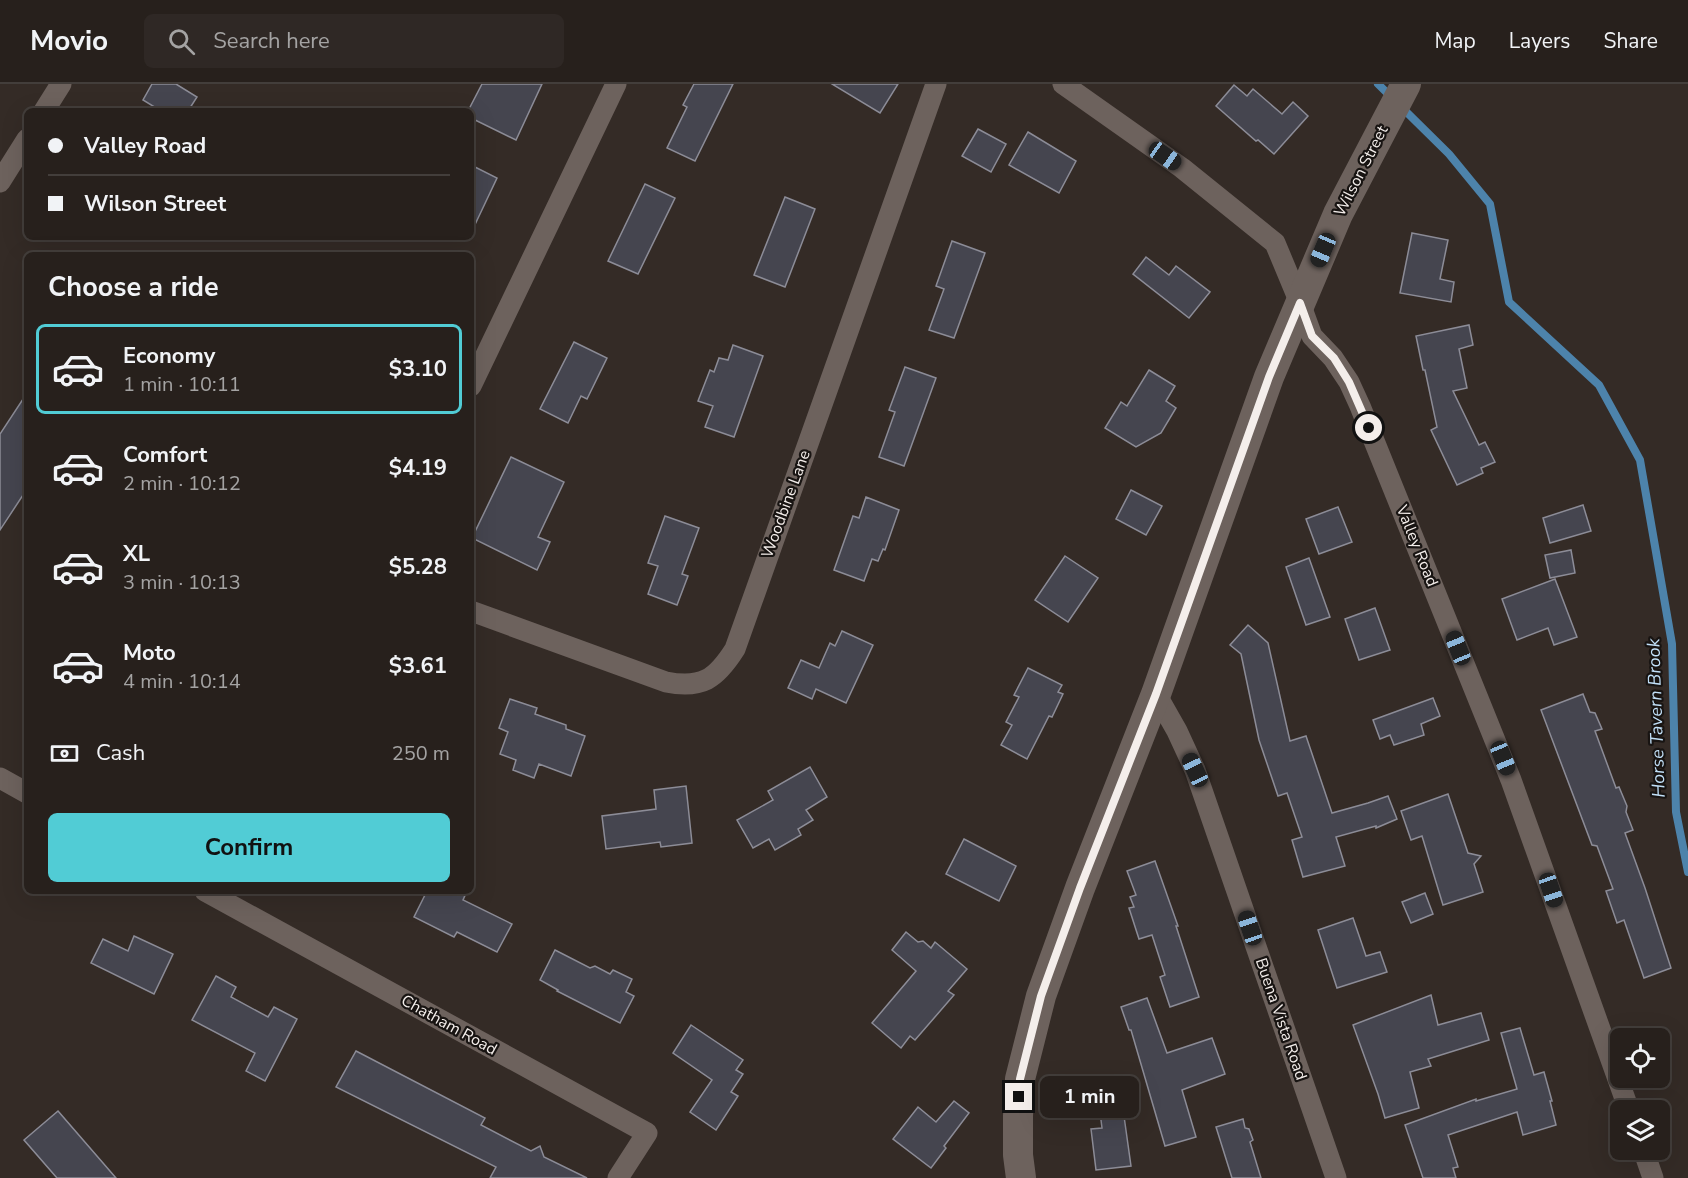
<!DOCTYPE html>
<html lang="en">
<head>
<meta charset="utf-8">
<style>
	body { margin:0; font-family:"Nunito Sans",sans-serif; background:#2f2825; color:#f1f3f6; height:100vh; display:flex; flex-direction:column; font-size:22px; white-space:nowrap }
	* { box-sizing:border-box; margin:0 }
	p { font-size:20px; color:#a4a3a3 }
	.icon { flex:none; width:33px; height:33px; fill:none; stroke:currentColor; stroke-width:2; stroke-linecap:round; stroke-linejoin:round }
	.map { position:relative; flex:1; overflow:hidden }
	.drawer { position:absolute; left:24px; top:168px; width:450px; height:642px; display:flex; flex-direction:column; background:#27201c; border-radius:9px; box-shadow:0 6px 24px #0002,0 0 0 2px #433e3b }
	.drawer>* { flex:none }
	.guide { position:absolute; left:24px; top:24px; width:450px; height:132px; border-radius:9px; box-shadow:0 6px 24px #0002,0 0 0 2px #433e3b; display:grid; align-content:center; height:132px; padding:0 24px; background:#27201c }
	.fabs { position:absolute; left:1610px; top:944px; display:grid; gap:12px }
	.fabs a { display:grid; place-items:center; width:60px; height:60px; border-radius:9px; background:#27201c; box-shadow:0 6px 24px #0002,0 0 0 2px #433e3b; font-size:30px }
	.end { position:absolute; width:27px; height:27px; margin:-14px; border:8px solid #f4eeeb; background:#111; box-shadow:0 0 0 3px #111 }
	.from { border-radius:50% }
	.bubble { position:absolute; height:42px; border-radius:9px; background:#27201c; box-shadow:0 6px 24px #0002,0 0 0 2px #433e3b; font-size:20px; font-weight:700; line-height:42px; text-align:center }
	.car { position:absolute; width:18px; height:36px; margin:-18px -9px; border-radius:8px; box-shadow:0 0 4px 2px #0007; background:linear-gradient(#222 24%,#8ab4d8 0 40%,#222 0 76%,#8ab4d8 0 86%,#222 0) }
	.guide b { display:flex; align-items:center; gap:21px; height:57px; font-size:22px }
	.guide b+b { border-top:2px solid #433e3b }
	.guide i { width:15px; height:15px; background:#f1f3f6 }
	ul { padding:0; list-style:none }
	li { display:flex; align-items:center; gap:18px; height:90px; margin:0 12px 9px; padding:0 12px; border:3px solid transparent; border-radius:9px }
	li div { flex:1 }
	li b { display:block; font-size:22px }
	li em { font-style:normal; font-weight:700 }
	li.active { border-color:#51ccd5 }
	li>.icon { width:54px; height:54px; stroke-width:1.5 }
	h2 { padding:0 24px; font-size:27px; line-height:72px }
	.pay { display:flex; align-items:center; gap:15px; height:66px; padding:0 24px; font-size:22px }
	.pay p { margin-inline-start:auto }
	.cta { display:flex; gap:12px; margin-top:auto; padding:12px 24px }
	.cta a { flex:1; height:69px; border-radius:9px; background:#51ccd5; color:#111; font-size:24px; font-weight:700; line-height:69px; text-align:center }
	header { display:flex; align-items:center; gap:36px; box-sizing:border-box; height:84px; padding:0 30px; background:#27201c; border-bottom:2px solid #433e3b }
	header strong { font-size:28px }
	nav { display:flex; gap:33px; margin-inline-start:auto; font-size:21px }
	.search { width:420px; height:54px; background:#2f2825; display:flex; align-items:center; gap:15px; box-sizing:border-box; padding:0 21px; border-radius:9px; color:#a4a3a3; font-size:22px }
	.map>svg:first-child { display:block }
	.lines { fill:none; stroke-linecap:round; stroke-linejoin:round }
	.stream { stroke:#4d83ab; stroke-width:8 }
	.building { fill:#45454f; stroke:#8c8c97; stroke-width:1.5 }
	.street { stroke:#6d625d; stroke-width:21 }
	.secondary { stroke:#6d625d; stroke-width:30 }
	.route { stroke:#f4eeeb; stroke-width:8 }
	.labels { text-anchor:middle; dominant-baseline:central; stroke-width:4.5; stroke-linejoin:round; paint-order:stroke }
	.street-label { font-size:16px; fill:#f4eeeb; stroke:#181412 }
	.water-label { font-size:18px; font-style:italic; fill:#c1dff7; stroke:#181412 }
</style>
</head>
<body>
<header>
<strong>Movio</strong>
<div class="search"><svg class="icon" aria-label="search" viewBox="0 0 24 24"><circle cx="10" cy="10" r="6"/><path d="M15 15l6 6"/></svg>Search here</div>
<nav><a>Map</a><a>Layers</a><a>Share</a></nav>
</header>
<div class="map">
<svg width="1688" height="1094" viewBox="0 0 1688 1094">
	<rect width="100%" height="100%" fill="#342b26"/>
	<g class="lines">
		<polyline class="stream" points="1378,0 1449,70 1490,120 1509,218 1599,301 1640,376 1672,560 1676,728 1688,788"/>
	</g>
	<g class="building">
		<polygon points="152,0 176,0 197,13 188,27 161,27 143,16"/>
		<polygon points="482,0 542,0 516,56 471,34 471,27 468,27"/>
		<polygon points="694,0 733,0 695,77 667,64 687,23 683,21"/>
		<polygon points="832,0 898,0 880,29"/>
		<polygon points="1234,1 1247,12 1253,5 1282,30 1293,18 1308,32 1274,70 1258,56 1256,57 1216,22"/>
		<polygon points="978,45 1006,60 991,88 962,72"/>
		<polygon points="1028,48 1076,77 1059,109 1009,81"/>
		<polygon points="471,81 497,94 471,149"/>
		<polygon points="645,100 675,114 638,190 608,177"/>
		<polygon points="785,113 815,125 785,203 754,191"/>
		<polygon points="1412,149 1448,156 1440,195 1454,198 1451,218 1400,209"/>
		<polygon points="952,157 985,169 954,254 929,246 944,205 936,202"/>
		<polygon points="1146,173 1169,191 1176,182 1210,208 1189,234 1133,190"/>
		<polygon points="1469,241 1473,261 1459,265 1467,304 1453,307 1479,361 1485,358 1495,378 1481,384 1483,389 1457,401 1431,346 1437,343 1425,286 1423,286 1416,252"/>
		<polygon points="574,258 607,274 587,315 581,312 568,339 540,325"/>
		<polygon points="733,261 763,272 734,353 705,343 713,322 698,317 710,286 714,288 719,274 728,276"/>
		<polygon points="905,283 936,294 904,382 879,373 895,328 889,326"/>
		<polygon points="1149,286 1175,302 1166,317 1176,324 1161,349 1136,363 1105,344 1121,318 1127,322"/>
		<polygon points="27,309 27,405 0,446 0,350"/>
		<polygon points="511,373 564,398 538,453 550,458 537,486 472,454"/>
		<polygon points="1131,406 1162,422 1146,451 1116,435"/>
		<polygon points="866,413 899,426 885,466 883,465 878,477 872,475 864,497 834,486 853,432 859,434"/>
		<polygon points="1583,421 1591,447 1550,459 1543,434"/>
		<polygon points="1338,423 1352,458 1319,470 1306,435"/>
		<polygon points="665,432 699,444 682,490 688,492 677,521 648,510 658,482 648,479"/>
		<polygon points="1571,466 1575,489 1550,494 1545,471"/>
		<polygon points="1065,472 1098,494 1068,538 1035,516"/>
		<polygon points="1309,474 1330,533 1306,541 1286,483"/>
		<polygon points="1555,495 1577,553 1554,561 1548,544 1517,556 1502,515"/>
		<polygon points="1375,524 1390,566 1359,576 1345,535"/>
		<polygon points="1248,541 1268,559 1290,657 1306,652 1332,729 1368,719 1388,712 1397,735 1376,744 1376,742 1336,753 1345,782 1303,793 1292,756 1302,753 1287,709 1278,712 1259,656 1241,570 1230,561"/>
		<polygon points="842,547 873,561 846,619 816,605 812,615 788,604 801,576 819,584 830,559 835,562"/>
		<polygon points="1028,584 1062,601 1058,608 1063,610 1052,633 1049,632 1027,675 1001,661 1012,641 1006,638 1019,613 1014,611"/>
		<polygon points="1583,610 1590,628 1595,629 1602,645 1595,647 1616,704 1619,703 1627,722 1626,728 1633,746 1625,749 1645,804 1671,884 1644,894 1624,836 1617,839 1606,807 1613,805 1597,762 1592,761 1541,626"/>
		<polygon points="1433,614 1440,632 1421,640 1424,651 1394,661 1390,651 1380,655 1373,636"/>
		<polygon points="510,615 537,624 535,630 566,641 566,645 585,652 571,692 539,680 534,694 513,686 516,676 500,670 508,648 499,644"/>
		<polygon points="810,683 827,713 806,726 813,736 798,745 801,751 775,766 769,755 753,764 737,736 773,716 768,707"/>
		<polygon points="686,702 692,759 661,763 660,758 606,765 602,732 656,725 654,706"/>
		<polygon points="1448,710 1468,769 1481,772 1474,780 1483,808 1443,821 1422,752 1411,756 1401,727"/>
		<polygon points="964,755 1016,782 999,817 946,790"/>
		<polygon points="1155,777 1178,842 1176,842 1199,913 1170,923 1160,893 1165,891 1152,851 1139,855 1129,824 1134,823 1130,813 1136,811 1127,787"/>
		<polygon points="427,807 467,807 463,816 512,840 497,868 457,848 454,853 414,833"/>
		<polygon points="1425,809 1433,830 1411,839 1402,818"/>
		<polygon points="1353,834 1366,872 1380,868 1387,888 1337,904 1318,846"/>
		<polygon points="906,848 918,858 923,857 931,864 935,858 967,885 948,907 954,911 915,956 910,952 901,964 872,939 916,887 892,866"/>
		<polygon points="134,852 173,870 154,910 91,879 103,855 128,867"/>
		<polygon points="555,866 590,884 595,882 610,890 613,886 632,895 626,908 634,912 620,939 557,907 558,906 540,896"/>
		<polygon points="216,892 236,903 231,913 268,933 274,923 297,935 265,997 246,987 255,969 192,936"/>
		<polygon points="1431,911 1438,941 1481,929 1489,956 1428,975 1431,982 1410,988 1419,1024 1385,1034 1378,1010 1353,941"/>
		<polygon points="1147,914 1167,969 1212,954 1225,990 1182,1006 1196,1053 1165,1062 1131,946 1129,946 1121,923"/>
		<polygon points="691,941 743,976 736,986 743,990 731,1008 738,1012 716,1046 690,1028 712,996 673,969"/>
		<polygon points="1520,944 1534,991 1544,988 1552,1017 1550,1017 1556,1041 1523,1051 1517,1028 1448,1051 1458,1083 1453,1084 1456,1094 1423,1094 1405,1041 1476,1015 1476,1017 1517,1005 1501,949"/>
		<polygon points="356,967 485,1034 481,1041 531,1067 540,1062 544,1073 587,1094 490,1094 496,1083 336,1003"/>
		<polygon points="954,1017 969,1029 944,1062 946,1064 931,1084 893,1055 918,1023 936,1038"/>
		<polygon points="1123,1025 1131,1082 1096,1086 1091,1045 1102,1044 1100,1028"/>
		<polygon points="58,1027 116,1094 57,1094 24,1056"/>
		<polygon points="1243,1035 1245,1044 1249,1045 1253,1056 1250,1058 1261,1094 1232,1094 1216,1043"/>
	</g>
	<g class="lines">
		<g class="street">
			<polyline points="1063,0 1182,84 1275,159 1300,219 1312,252 1333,274 1349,298 1360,322 1511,696 1629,1026"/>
			<polyline points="44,27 61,0"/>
			<polyline points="0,98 27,55"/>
			<polyline points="471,302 616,0"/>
			<path d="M 471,527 L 666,598 C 702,605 716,595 735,565 L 936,0"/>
			<polyline points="1156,610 1177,647 1195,686 1336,1094"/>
			<polyline points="0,694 27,709"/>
			<polyline points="205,807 647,1049 618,1094"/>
			<polyline points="1643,1065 1653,1094"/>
		</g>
		<polyline class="secondary" points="1021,1094 1018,1071 1018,1032 1020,995 1041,912 1080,804 1156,610 1269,293 1338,130 1406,0"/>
	</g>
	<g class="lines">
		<polyline class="route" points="1019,1013 1020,995 1041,912 1080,804 1156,610 1269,293 1300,219 1312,252 1334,274 1349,298 1369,344"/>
	</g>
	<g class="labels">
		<g class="street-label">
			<text transform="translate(1361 87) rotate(-63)">Wilson Street</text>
			<text transform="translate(786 420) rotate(-70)">Woodbine Lane</text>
			<text transform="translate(1417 462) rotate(68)">Valley Road</text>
			<text transform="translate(1281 935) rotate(71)">Buena Vista Road</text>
			<text transform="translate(449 941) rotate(29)">Chatham Road</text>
		</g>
		<g class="water-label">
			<text transform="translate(1656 634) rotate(-92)">Horse Tavern Brook</text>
		</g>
	</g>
</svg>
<div class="fabs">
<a><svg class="icon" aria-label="locate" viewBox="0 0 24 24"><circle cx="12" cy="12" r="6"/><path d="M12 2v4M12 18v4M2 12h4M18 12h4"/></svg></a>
<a><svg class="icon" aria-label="layers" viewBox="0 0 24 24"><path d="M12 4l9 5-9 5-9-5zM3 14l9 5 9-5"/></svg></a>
</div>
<i class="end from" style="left:1369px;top:344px"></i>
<i class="end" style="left:1019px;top:1013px"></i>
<div class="bubble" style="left:1040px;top:992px;width:99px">1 min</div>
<i class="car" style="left:1165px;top:72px;rotate:125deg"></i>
<i class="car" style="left:1323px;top:166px;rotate:203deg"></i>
<i class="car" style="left:1458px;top:564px;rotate:338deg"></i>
<i class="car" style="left:1503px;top:674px;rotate:158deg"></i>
<i class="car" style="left:1195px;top:686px;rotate:335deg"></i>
<i class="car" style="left:1551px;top:806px;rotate:161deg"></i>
<i class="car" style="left:1250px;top:844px;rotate:341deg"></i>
<div class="guide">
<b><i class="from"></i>Valley Road</b>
<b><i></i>Wilson Street</b>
</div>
<section class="drawer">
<h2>Choose a ride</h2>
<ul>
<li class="active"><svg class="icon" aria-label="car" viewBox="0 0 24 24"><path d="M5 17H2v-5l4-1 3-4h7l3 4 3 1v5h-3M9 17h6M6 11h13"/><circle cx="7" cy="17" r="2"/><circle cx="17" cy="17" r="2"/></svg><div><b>Economy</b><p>1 min · 10:11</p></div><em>$3.10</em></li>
<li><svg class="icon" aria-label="car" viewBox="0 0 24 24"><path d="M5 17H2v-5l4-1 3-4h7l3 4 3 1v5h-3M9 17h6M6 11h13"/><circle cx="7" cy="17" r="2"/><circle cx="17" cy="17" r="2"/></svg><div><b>Comfort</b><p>2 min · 10:12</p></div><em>$4.19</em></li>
<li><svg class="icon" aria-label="car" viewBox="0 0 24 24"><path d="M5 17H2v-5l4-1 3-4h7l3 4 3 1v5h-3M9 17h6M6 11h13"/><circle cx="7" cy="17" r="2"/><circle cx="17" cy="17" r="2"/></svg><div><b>XL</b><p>3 min · 10:13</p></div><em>$5.28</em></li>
<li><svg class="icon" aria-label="car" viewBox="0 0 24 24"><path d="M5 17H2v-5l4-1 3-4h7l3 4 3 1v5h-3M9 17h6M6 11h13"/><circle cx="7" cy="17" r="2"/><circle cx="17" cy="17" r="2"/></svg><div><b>Moto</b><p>4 min · 10:14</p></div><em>$3.61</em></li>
</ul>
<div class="pay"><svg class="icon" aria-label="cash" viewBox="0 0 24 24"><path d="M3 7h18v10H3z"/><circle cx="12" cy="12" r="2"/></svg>Cash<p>250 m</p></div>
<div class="cta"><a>Confirm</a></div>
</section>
</div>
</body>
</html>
